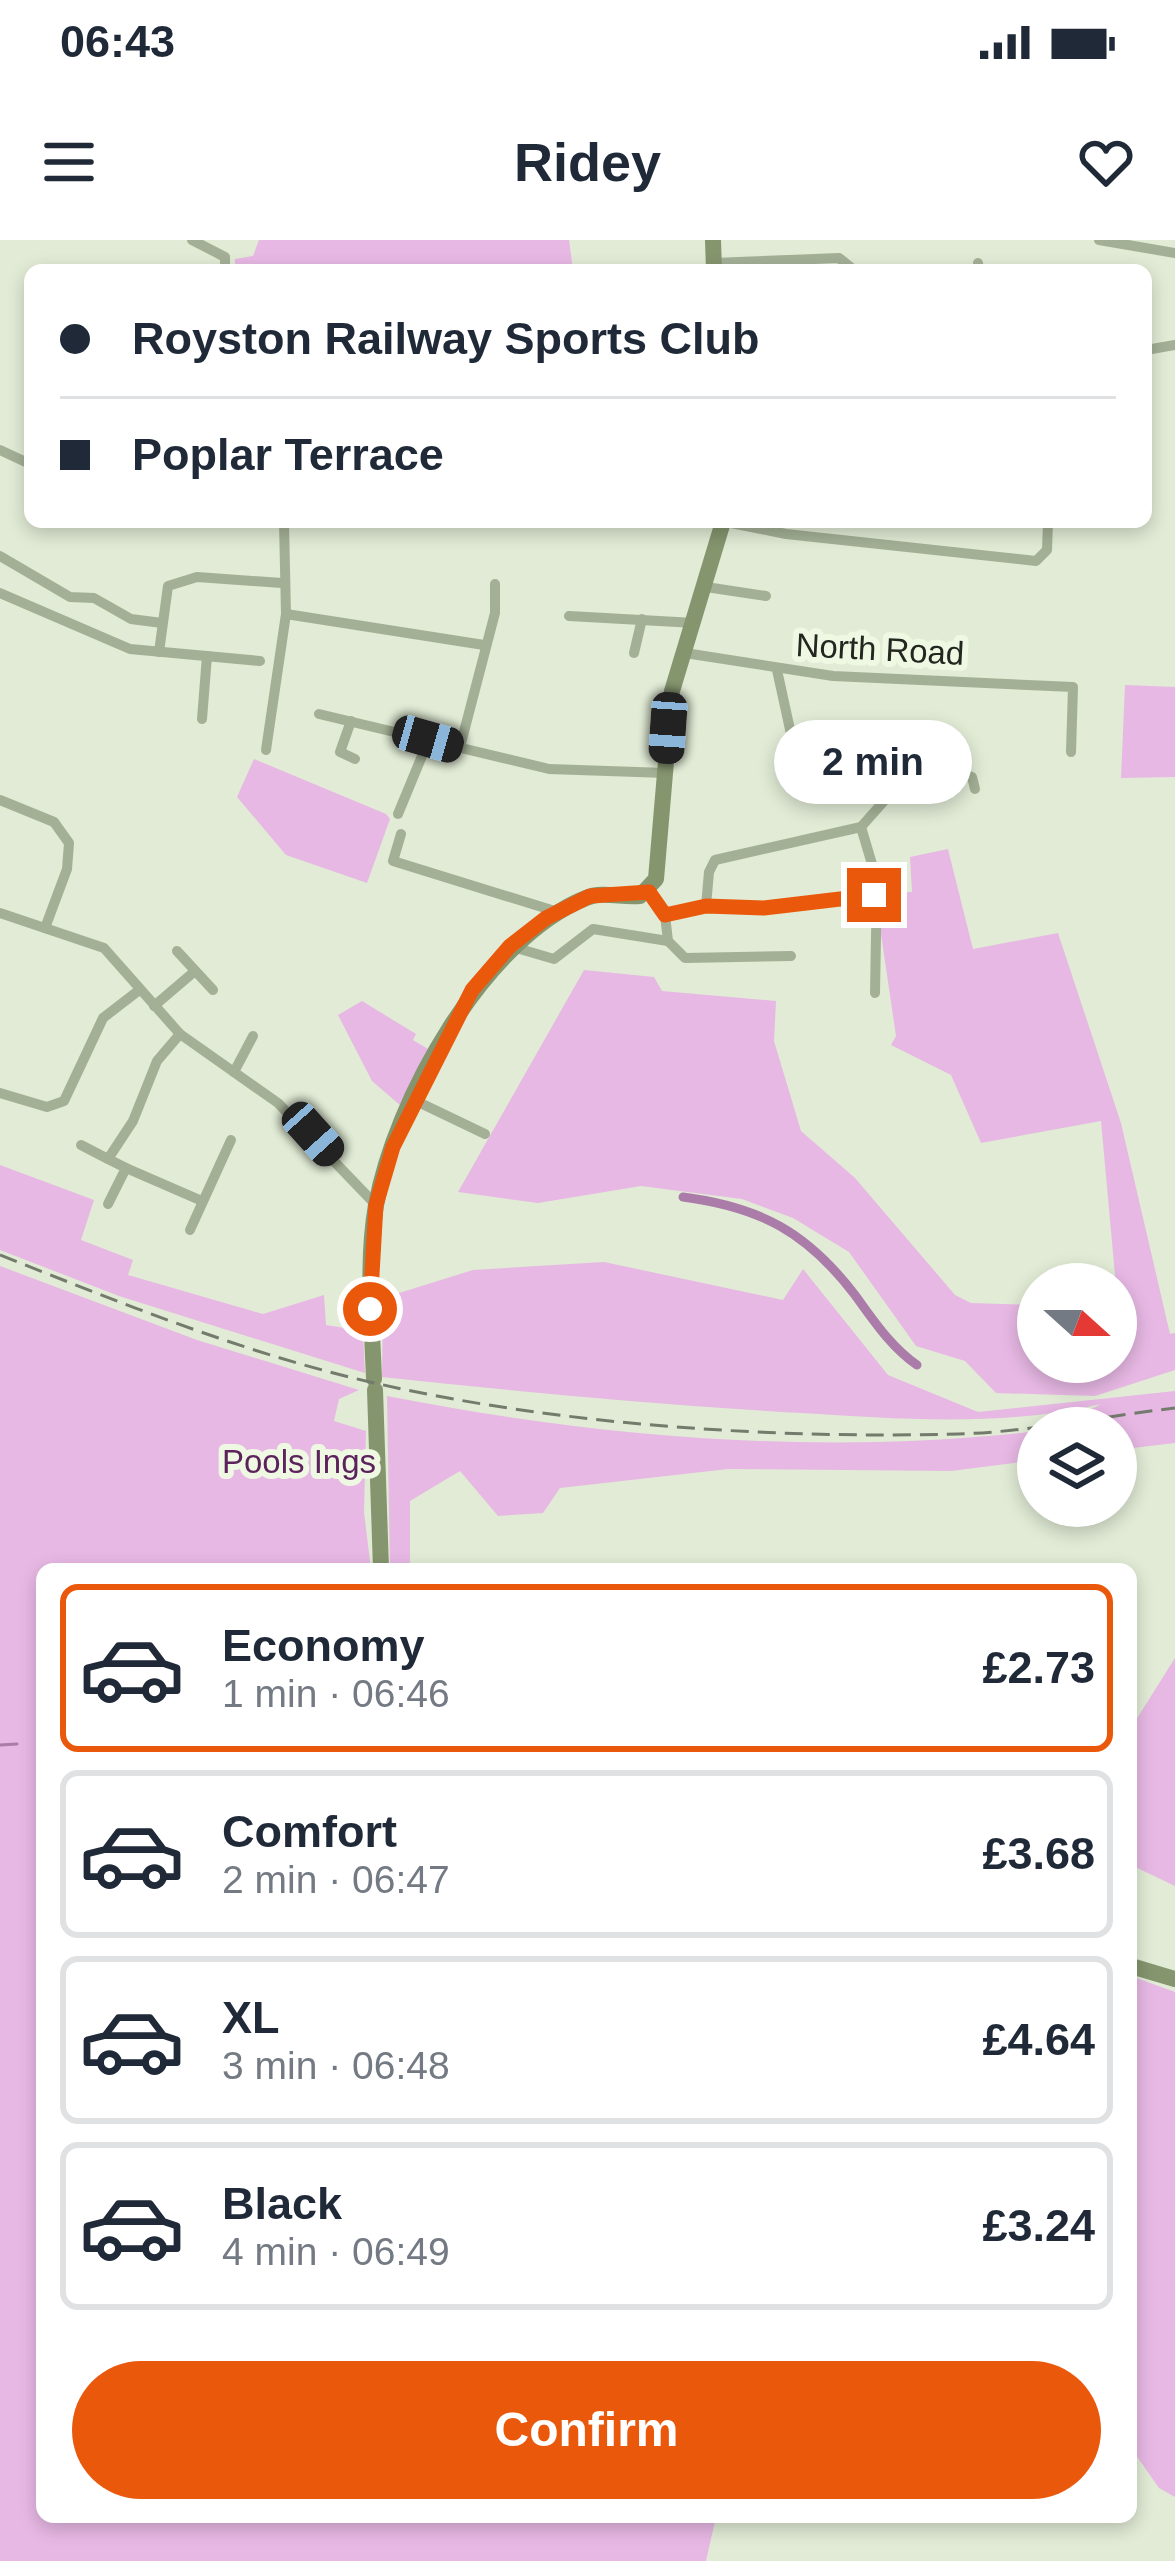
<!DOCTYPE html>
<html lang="en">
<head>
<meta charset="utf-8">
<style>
	body { margin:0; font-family:Helvetica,sans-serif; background:#f2f2f3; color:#1f2937; height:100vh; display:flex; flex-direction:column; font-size:45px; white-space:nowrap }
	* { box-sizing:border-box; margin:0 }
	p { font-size:39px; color:#747a83 }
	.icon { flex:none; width:66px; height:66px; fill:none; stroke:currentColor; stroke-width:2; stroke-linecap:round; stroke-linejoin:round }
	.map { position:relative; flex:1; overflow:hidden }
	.side { position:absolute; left:36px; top:1323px; width:1101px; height:960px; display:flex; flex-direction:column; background:#fff; border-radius:18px; box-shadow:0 6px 18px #0003 }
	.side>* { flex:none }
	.top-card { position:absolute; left:24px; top:24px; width:1128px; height:264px; border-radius:18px; box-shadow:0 6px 18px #0003; display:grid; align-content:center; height:264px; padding:0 36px; background:#fff }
	.needle { width:78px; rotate:111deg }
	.buttons { position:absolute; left:1017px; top:1023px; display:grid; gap:24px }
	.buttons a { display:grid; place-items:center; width:120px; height:120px; border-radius:50%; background:#fff; box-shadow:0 6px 18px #0003; font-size:60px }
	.end { position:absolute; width:54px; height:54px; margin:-27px; border:15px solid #ea580c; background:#fff; box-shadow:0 0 0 6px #fff }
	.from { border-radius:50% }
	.bubble { position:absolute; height:84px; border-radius:42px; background:#fff; box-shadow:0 6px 18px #0003; font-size:39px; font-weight:600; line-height:84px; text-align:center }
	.car { position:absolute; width:36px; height:72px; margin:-36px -18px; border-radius:15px; box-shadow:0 0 9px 3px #0007; background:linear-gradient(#222 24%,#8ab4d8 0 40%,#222 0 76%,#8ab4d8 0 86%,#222 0) }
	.top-card b { display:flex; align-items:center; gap:42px; height:114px; font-size:45px }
	.top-card b+b { border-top:3px solid #e0e1e3 }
	.top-card i { width:30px; height:30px; background:#1f2937 }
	ul { padding:21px 0 0; list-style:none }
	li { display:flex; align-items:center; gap:36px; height:168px; margin:0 24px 18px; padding:0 12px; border:6px solid #e0e1e3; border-radius:18px }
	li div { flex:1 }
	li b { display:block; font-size:45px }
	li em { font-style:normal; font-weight:600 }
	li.on { border-color:#ea580c }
	li>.icon { width:108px; height:108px; stroke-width:1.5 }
	.button { display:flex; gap:24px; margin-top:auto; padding:24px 36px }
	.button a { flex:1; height:138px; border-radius:72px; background:#ea580c; color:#fff; font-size:48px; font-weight:600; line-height:138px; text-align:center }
	.status { display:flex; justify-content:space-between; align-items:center; height:84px; padding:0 60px; background:#fff; direction:ltr }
	.status svg { height:33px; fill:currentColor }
	header { display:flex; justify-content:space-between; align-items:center; height:156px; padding:0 36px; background:#fff; font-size:54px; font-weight:600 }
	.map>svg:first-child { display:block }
	.green { fill:#e7b8e4 }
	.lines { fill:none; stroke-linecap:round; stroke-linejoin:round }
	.stream { stroke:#ab7ba9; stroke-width:3 }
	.canal { stroke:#ab7ba9; stroke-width:9 }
	.street { stroke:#a4b096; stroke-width:10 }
	.secondary { stroke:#85956e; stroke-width:16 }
	.rail { stroke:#747b6d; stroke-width:3; stroke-dasharray:18 9; stroke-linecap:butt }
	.route { stroke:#ea580c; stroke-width:15 }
	.labels { text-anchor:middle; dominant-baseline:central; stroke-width:12; stroke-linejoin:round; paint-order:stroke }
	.street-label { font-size:33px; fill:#23271f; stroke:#eef8e2 }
	.park-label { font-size:33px; fill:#5c225c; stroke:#eef8e2 }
</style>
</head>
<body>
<div class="status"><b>06:43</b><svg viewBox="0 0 49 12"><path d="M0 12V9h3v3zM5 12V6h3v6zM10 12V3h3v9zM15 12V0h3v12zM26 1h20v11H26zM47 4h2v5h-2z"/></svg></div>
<header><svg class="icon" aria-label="menu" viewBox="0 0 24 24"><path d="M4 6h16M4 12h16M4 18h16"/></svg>Ridey<svg class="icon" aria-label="heart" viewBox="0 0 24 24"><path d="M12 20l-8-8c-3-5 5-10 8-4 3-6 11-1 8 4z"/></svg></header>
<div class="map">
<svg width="1175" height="2321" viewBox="0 0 1175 2321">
	<rect width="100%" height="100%" fill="#e1ebd5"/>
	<g class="green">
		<polygon points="259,0 569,0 573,30 235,30 235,19 253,16"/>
		<polygon points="1125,445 1175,447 1175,537 1121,538"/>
		<polygon points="254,519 386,574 390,579 367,643 286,615 237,557"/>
		<polygon points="948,609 973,709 1058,693 1121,883 1170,1094 1175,1093 1175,1130 1095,1156 996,1153 965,1121 916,1106 849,1012 793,978 742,959 641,946 538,963 458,952 584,730 654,737 662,751 776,761 774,801 801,891 855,938 955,1055 971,1063 1038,1065 1038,1122 1116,1122 1118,1068 1101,881 981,903 951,835 891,805 896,796 875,653 912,652 910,617"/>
		<polygon points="362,761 416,794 413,800 438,815 408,872 372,841 338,775"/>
		<polygon points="0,925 94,960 81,1000 133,1020 128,1035 263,1074 324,1055 326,1085 363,1091 365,1133 119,1056 0,1010"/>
		<path d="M 604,1022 L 783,1060 L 803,1029 L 888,1135 L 978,1172 L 1175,1151 L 1175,1203 L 1116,1210 L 1116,1188 L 1055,1188 L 1101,1164 C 1005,1187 899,1179 801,1173 C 661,1165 522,1152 382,1137 L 383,1058 L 473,1030 Z"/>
		<polygon points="0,1026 197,1100 359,1150 339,1159 334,1181 366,1191 364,1272 371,1329 42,1329 42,2277 716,2277 706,2321 0,2321"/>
		<path d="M 387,1156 C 600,1198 821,1216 1038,1191 L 1038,1220 L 951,1231 L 728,1229 L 560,1248 L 543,1273 L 498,1276 L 460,1231 L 410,1261 L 410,1329 L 390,1329 Z"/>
		<polygon points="1175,1418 1175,1646 1131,1625 1131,1488"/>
		<polygon points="1131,1736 1175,1752 1175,2257 1159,2248 1131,2208"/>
	</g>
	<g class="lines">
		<polyline class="stream" points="0,1505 17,1504"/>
		<path class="canal" d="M 683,957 C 760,967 807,992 855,1055 C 874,1081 891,1107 917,1125"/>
		<g class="street">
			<polyline points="192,0 225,17 225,30"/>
			<polyline points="1099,0 1175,13"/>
			<polyline points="714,23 839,18 854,30"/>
			<polyline points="978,23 979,30"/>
			<polyline points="1146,110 1175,105"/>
			<polyline points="0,210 30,224"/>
			<polyline points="284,282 286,374 484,405"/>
			<polyline points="726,282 786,294 1036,321 1047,310 1048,282"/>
			<polyline points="0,316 70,357 94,358 131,379 162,383"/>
			<polyline points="706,347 766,356"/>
			<polyline points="0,353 130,409 260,421"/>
			<polyline points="569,376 695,383"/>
			<polyline points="159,412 168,346 197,337 282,343"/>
			<polyline points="634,413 642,379"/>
			<polyline points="685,413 833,436 1073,447 1071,512"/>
			<polyline points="777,430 803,549"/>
			<polyline points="319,474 549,529 666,533"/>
			<polyline points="202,479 207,416"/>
			<polyline points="351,481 340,512 355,519"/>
			<polyline points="460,507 495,373 495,344"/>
			<polyline points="266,510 286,374"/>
			<polyline points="0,560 54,582 69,603 67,629 45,688"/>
			<polyline points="398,574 429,499"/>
			<polyline points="861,587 892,552 965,534 972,537 975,549"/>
			<polyline points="401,594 393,621 558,672"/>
			<polyline points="649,652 665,675 706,666 764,668 874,655"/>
			<polyline points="706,666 709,632 715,620 861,587 877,641 875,753"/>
			<polyline points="0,673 104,708 180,794 278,863 376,965"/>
			<polyline points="665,675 668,701 685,718 791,716"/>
			<polyline points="513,707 554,719 593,689 668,701"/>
			<polyline points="177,711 213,750"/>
			<polyline points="154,766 195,731"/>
			<polyline points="234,832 253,796"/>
			<polyline points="0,853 47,867 64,861 103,778 138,751"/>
			<polyline points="414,860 485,894"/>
			<polyline points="81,905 108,919"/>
			<polyline points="126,928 202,961"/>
			<polyline points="108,964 126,928 108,919 133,881 157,821 180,794"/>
			<polyline points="190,990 231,900"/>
		</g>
		<g class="secondary">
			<polyline points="713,0 714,30"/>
			<path d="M 374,1139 C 372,1082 366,1022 376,965 C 395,860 484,699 586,658 C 603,651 622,658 640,656 L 656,639 L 672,451 L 723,282"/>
			<polyline points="375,1150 381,1329"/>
			<polyline points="1131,1726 1175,1739"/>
		</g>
		<path class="rail" d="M 0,1015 C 124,1064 248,1115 379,1144 C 561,1185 772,1199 958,1194 C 1030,1192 1104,1176 1175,1168"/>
	</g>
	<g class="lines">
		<polyline class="route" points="370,1069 376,965 393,907 472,750 510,706 546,678 590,656 649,652 665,675 706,666 764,668 874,655"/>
	</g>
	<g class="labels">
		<g class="street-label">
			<text transform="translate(880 409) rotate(3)">North Road</text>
		</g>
		<g class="park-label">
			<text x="299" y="1221">Pools Ings</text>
		</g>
	</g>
</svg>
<div class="buttons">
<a><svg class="needle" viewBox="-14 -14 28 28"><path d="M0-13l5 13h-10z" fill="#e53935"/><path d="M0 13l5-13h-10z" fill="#747a83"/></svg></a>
<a><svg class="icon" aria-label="layers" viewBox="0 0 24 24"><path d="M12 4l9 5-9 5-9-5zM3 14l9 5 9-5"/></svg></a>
</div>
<i class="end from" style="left:370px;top:1069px"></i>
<i class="end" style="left:874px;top:655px"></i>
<div class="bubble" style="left:774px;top:480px;width:198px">2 min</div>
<i class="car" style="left:668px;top:488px;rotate:184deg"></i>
<i class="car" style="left:428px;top:499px;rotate:106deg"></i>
<i class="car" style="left:313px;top:894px;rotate:138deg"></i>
<div class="top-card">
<b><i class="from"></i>Royston Railway Sports Club</b>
<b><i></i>Poplar Terrace</b>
</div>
<section class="side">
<ul>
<li class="on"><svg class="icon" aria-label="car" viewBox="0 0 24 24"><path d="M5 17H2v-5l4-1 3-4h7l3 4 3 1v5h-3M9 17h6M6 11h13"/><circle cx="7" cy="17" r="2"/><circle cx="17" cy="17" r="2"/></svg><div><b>Economy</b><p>1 min · 06:46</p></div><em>£2.73</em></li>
<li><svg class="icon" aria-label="car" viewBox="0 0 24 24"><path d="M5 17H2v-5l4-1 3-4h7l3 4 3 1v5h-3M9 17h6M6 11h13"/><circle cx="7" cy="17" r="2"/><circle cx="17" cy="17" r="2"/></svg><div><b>Comfort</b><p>2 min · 06:47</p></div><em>£3.68</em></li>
<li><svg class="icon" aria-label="car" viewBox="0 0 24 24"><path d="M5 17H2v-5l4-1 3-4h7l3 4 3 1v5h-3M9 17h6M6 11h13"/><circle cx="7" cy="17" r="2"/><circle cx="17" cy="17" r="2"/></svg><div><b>XL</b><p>3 min · 06:48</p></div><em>£4.64</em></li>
<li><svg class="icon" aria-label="car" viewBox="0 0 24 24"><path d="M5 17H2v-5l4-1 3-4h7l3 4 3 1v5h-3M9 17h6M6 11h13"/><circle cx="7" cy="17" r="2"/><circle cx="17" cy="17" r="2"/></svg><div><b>Black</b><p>4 min · 06:49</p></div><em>£3.24</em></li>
</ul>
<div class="button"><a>Confirm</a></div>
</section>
</div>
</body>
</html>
